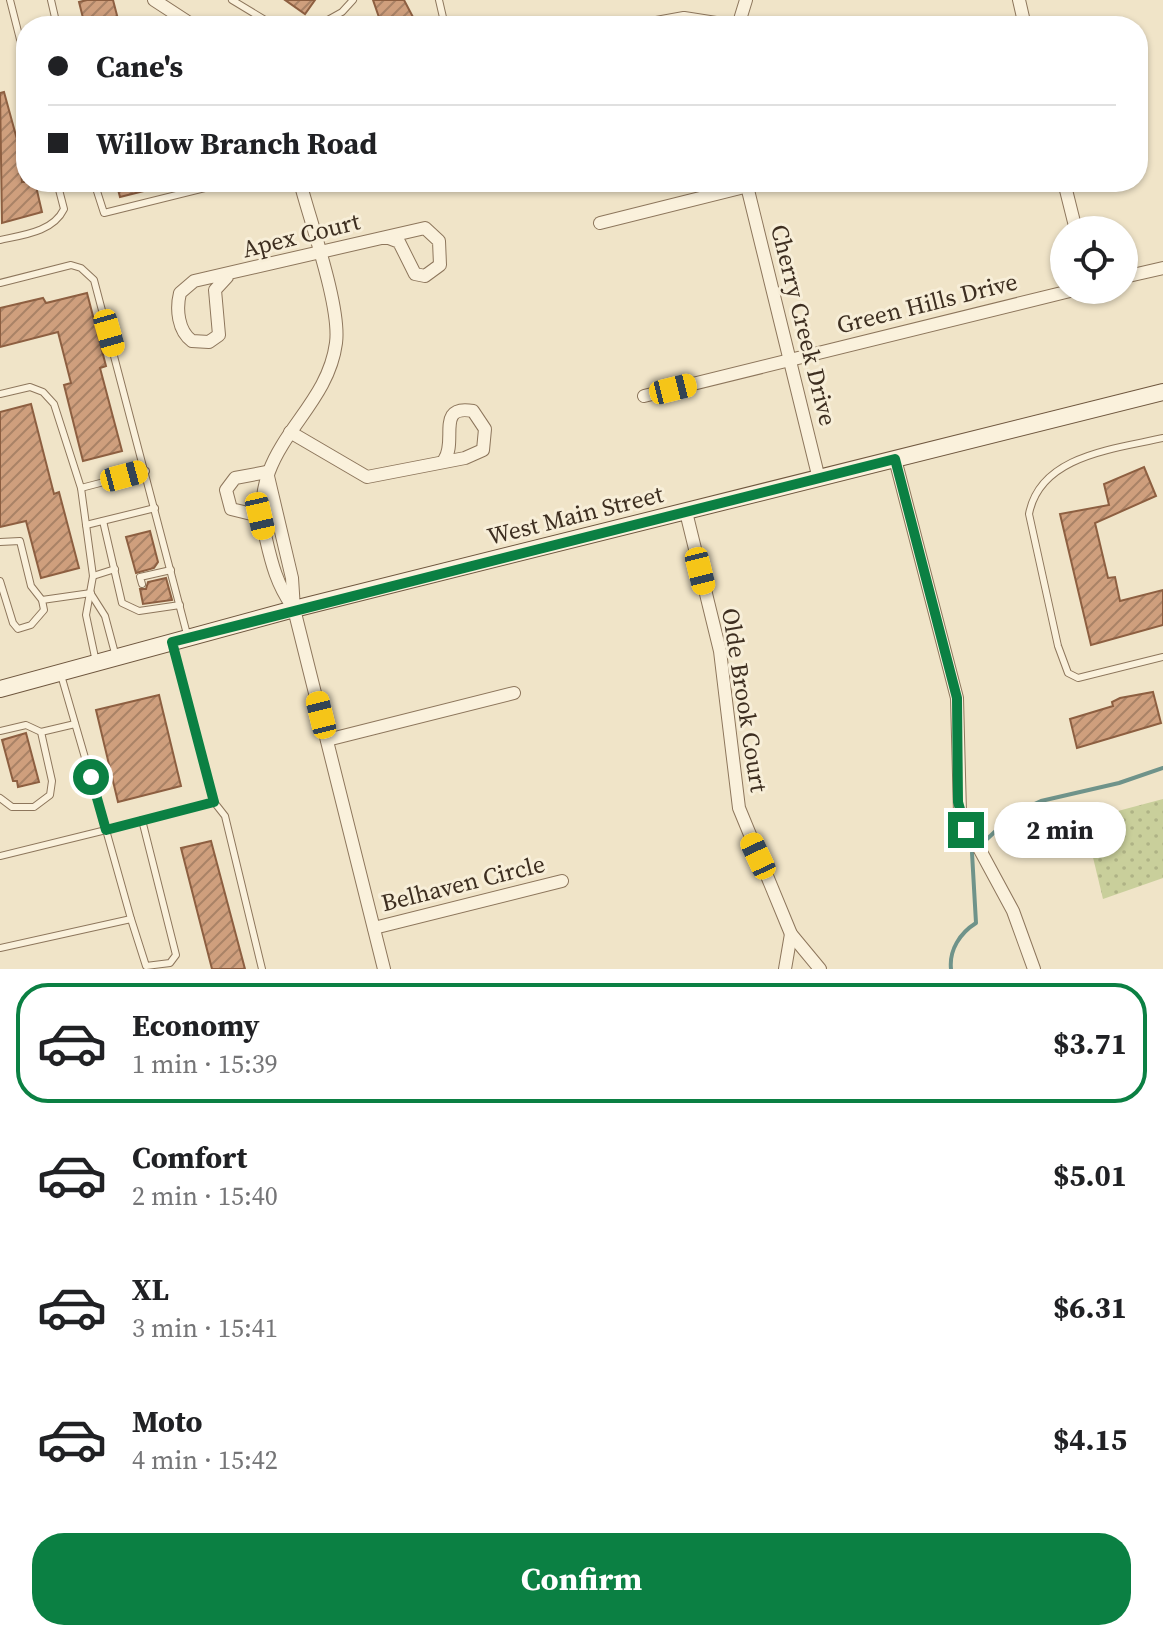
<!DOCTYPE html>
<html lang="en">
<head>
<meta charset="utf-8">
<style>
	body { margin:0; font-family:"Source Serif 4",serif; background:#f2f2f2; color:#202124; height:100vh; display:flex; flex-direction:column; font-size:30px; white-space:nowrap }
	* { box-sizing:border-box; margin:0 }
	p { font-size:26px; color:#757577 }
	.icon { flex:none; width:44px; height:44px; fill:none; stroke:currentColor; stroke-width:2; stroke-linecap:round; stroke-linejoin:round }
	.map { position:relative; height:969px; overflow:hidden }
	.details { display:flex; flex-direction:column; background:#fff; flex:1 }
	.details>* { flex:none }
	.guide { position:absolute; left:16px; top:16px; width:1132px; height:176px; border-radius:32px; box-shadow:0 2px 6px #0004; display:grid; align-content:center; height:176px; padding:0 32px; background:#fff }
	.tools { position:absolute; left:1050px; top:216px; display:grid; gap:16px }
	.tools a { display:grid; place-items:center; width:88px; height:88px; border-radius:50%; background:#fff; box-shadow:0 2px 6px #0004; font-size:40px }
	.end { position:absolute; width:36px; height:36px; margin:-18px; border:10px solid #0b8043; background:#fff; box-shadow:0 0 0 4px #fff }
	.from { border-radius:50% }
	.bubble { position:absolute; height:56px; border-radius:28px; background:#fff; box-shadow:0 2px 6px #0004; font-size:26px; font-weight:700; line-height:56px; text-align:center }
	.car { position:absolute; width:24px; height:48px; margin:-24px -12px; border-radius:10px; box-shadow:0 0 6px 2px #0007; background:linear-gradient(#f5c518 24%,#345 0 40%,#f5c518 0 76%,#345 0 86%,#f5c518 0) }
	.guide b { display:flex; align-items:center; gap:28px; height:76px; font-size:30px }
	.guide b+b { border-top:2px solid #e0e0e0 }
	.guide i { width:20px; height:20px; background:#202124 }
	ul { padding:14px 0 0; list-style:none }
	li { display:flex; align-items:center; gap:24px; height:120px; margin:0 16px 12px; padding:0 16px; border:4px solid transparent; border-radius:32px }
	li div { flex:1 }
	li b { display:block; font-size:30px }
	li em { font-style:normal; font-weight:700 }
	li.current { border-color:#0b8043 }
	li>.icon { width:72px; height:72px; stroke-width:1.5 }
	.action { display:flex; gap:16px; margin-top:auto; padding:16px 32px }
	.action a { flex:1; height:92px; border-radius:32px; background:#0b8043; color:#fff; font-size:32px; font-weight:700; line-height:92px; text-align:center }
	.map>svg:first-child { display:block }
	.grass { fill:url(#grass-dots) }
	.lines { fill:none; stroke-linecap:round; stroke-linejoin:round }
	.stream { stroke:#6f938a; stroke-width:4 }
	.building { fill:url(#building-hatch); stroke:#8d5f41; stroke-width:2 }
	.service-casing { stroke:#8d765c; stroke-width:8 }
	.minor-casing { stroke:#8d765c; stroke-width:14 }
	.secondary-casing { stroke:#6f573f; stroke-width:18 }
	.service { stroke:#faf1dc; stroke-width:6 }
	.minor { stroke:#faf1dc; stroke-width:12 }
	.secondary { stroke:#faf1dc; stroke-width:16 }
	.route { stroke:#0b8043; stroke-width:10 }
	.labels { text-anchor:middle; dominant-baseline:central; stroke-width:6; stroke-linejoin:round; paint-order:stroke }
	.street-label { font-size:24px; fill:#3d2e20; stroke:#f7eed8 }
</style>
</head>
<body>
<div class="map">
<svg width="1163" height="969" viewBox="0 0 1163 969">
	<defs>
		<pattern id="grass-dots" width="8" height="8" patternUnits="userSpaceOnUse" patternTransform="scale(2)"><rect width="8" height="8" fill="#c9cf9b"/><path d="M2 2h.1M6 6h.1" fill="none" stroke="#aeb285" stroke-width="1.8" stroke-linecap="round"/></pattern>
		<pattern id="building-hatch" width="6" height="6" patternUnits="userSpaceOnUse" patternTransform="scale(2)"><rect width="6" height="6" fill="#cf9f7d"/><path d="M-1 1l2-2M0 6l6-6M5 7l2-2" fill="none" stroke="#a98266"/></pattern>
	</defs>
	<rect width="100%" height="100%" fill="#f0e4c8"/>
	<polygon class="grass" points="1163,799 1163,878 1103,899 1084,820"/>
	<g class="lines">
		<path class="stream" d="M 951,969 C 949,950 960,933 976,923 L 972,853 L 1015,813 L 1041,801 L 1119,783 L 1163,768"/>
	</g>
	<g class="building">
		<polygon points="87,0 113,0 119,23 85,26 79,2"/>
		<polygon points="285,0 315,0 305,14"/>
		<polygon points="373,0 404,0 414,19 414,26 382,26"/>
		<polygon points="4,92 18,143 22,182 35,182 42,212 2,223 0,93"/>
		<polygon points="116,182 164,182 164,186 120,197"/>
		<polygon points="87,293 106,366 100,368 122,451 83,461 64,385 71,383 58,332 0,347 0,308 43,298 46,303"/>
		<polygon points="31,404 54,494 59,492 79,568 41,578 26,521 0,527 0,412"/>
		<polygon points="1144,467 1156,496 1095,523 1108,578 1115,577 1120,601 1163,590 1163,625 1091,645 1060,514 1109,505 1104,484"/>
		<polygon points="150,531 158,562 154,568 136,573 126,537"/>
		<polygon points="166,578 172,600 143,604 140,589 146,589 148,582"/>
		<polygon points="1153,692 1161,723 1077,748 1070,719 1113,706 1112,702 1120,698"/>
		<polygon points="159,695 181,786 118,802 96,710"/>
		<polygon points="26,733 39,782 18,787 17,781 13,781 2,740"/>
		<polygon points="211,841 245,969 212,969 181,848"/>
	</g>
	<g class="lines">
		<g class="service-casing">
			<g id="service">
				<polyline points="10,0 26,63"/>
				<polyline points="51,0 57,26"/>
				<polyline points="232,0 275,26"/>
				<polyline points="439,0 445,26"/>
				<polyline points="317,26 342,12 353,0"/>
				<polyline points="94,182 104,213 229,182"/>
				<path d="M 0,240 C 23,235 53,232 64,209 L 57,182"/>
				<polyline points="0,283 71,265 81,268 94,280 188,638"/>
				<polyline points="0,394 30,387 43,392 54,404 81,488 93,576 86,615 96,662"/>
				<path d="M 1163,438 C 1115,449 1040,455 1029,514 L 1058,646 L 1068,673 L 1078,678 L 1163,657"/>
				<polyline points="81,488 146,471"/>
				<polyline points="103,521 122,603 139,611 180,605"/>
				<polyline points="86,525 155,508"/>
				<polyline points="0,542 20,541 31,586 42,600 44,610 31,625 18,629 13,623 0,581"/>
				<polyline points="93,576 115,569"/>
				<polyline points="142,584 140,577 171,570"/>
				<polyline points="91,594 105,616 116,657"/>
				<polyline points="42,600 91,593"/>
				<polyline points="0,731 26,725 41,732 52,781 50,795 34,807 12,807 0,798"/>
				<polyline points="41,732 75,724"/>
				<polyline points="214,802 225,816 262,969"/>
				<polyline points="0,856 106,830 61,675"/>
				<polyline points="131,919 146,966 170,963 176,955 142,820"/>
				<polyline points="0,948 131,919 106,830 214,802 173,646"/>
			</g>
		</g>
		<g class="minor-casing">
			<g id="minor">
				<polyline points="154,0 194,26"/>
				<polyline points="1019,0 1025,26"/>
				<polyline points="640,26 684,18 735,26"/>
				<polyline points="738,26 746,0"/>
				<polyline points="746,182 819,479"/>
				<polyline points="1064,182 1076,230"/>
				<polyline points="600,223 764,182"/>
				<path d="M 227,277 L 215,290 L 219,335 L 209,342 L 192,341 C 178,331 176,309 180,293 L 194,281 L 425,228 L 439,241 L 440,265 L 425,276 L 415,274 L 399,242 L 386,237"/>
				<polyline points="1124,277 1163,268"/>
				<polyline points="644,396 1074,290"/>
				<path d="M 290,432 L 367,477 L 465,458 L 483,450 L 485,429 L 473,411 C 435,404 458,442 444,460"/>
				<polyline points="895,459 957,698 960,813 1013,911 1034,969"/>
				<polyline points="267,472 292,578 294,609 384,969"/>
				<polyline points="686,512 720,651 739,808 791,934 820,969"/>
				<polyline points="260,516 231,509 226,490 235,478 267,472"/>
				<path d="M 292,606 C 277,584 272,565 266,539 C 244,447 326,418 336,343 C 341,307 310,221 300,182"/>
				<polyline points="327,740 514,693"/>
				<polyline points="374,928 562,881"/>
				<polyline points="785,969 791,934"/>
			</g>
		</g>
		<g class="secondary-casing">
			<polyline id="secondary" points="0,689 294,609 1163,392"/>
		</g>
		<use href="#service" class="service"/>
		<use href="#minor" class="minor"/>
		<use href="#secondary" class="secondary"/>
	</g>
	<g class="lines">
		<polyline class="route" points="91,777 106,830 214,802 172,642 895,459 957,698 958,802 966,830"/>
	</g>
	<g class="labels">
		<g class="street-label">
			<text transform="translate(301 235) rotate(-14)">Apex Court</text>
			<text transform="translate(927 303) rotate(-14)">Green Hills Drive</text>
			<text transform="translate(804 325) rotate(76)">Cherry Creek Drive</text>
			<text transform="translate(575 515) rotate(-14)">West Main Street</text>
			<text transform="translate(745 700) rotate(81)">Olde Brook Court</text>
			<text transform="translate(463 883) rotate(-14)">Belhaven Circle</text>
		</g>
	</g>
</svg>
<div class="tools">
<a><svg class="icon" aria-label="locate" viewBox="0 0 24 24"><circle cx="12" cy="12" r="6"/><path d="M12 2v4M12 18v4M2 12h4M18 12h4"/></svg></a>
</div>
<i class="end from" style="left:91px;top:777px"></i>
<i class="end" style="left:966px;top:830px"></i>
<div class="bubble" style="left:994px;top:802px;width:132px">2 min</div>
<i class="car" style="left:109px;top:333px;rotate:164deg"></i>
<i class="car" style="left:673px;top:389px;rotate:76deg"></i>
<i class="car" style="left:124px;top:476px;rotate:75deg"></i>
<i class="car" style="left:260px;top:516px;rotate:167deg"></i>
<i class="car" style="left:700px;top:571px;rotate:166deg"></i>
<i class="car" style="left:321px;top:715px;rotate:346deg"></i>
<i class="car" style="left:758px;top:856px;rotate:335deg"></i>
<div class="guide">
<b><i class="from"></i>Cane's</b>
<b><i></i>Willow Branch Road</b>
</div>
</div>
<section class="details">
<ul>
<li class="current"><svg class="icon" aria-label="car" viewBox="0 0 24 24"><path d="M5 17H2v-5l4-1 3-4h7l3 4 3 1v5h-3M9 17h6M6 11h13"/><circle cx="7" cy="17" r="2"/><circle cx="17" cy="17" r="2"/></svg><div><b>Economy</b><p>1 min · 15:39</p></div><em>$3.71</em></li>
<li><svg class="icon" aria-label="car" viewBox="0 0 24 24"><path d="M5 17H2v-5l4-1 3-4h7l3 4 3 1v5h-3M9 17h6M6 11h13"/><circle cx="7" cy="17" r="2"/><circle cx="17" cy="17" r="2"/></svg><div><b>Comfort</b><p>2 min · 15:40</p></div><em>$5.01</em></li>
<li><svg class="icon" aria-label="car" viewBox="0 0 24 24"><path d="M5 17H2v-5l4-1 3-4h7l3 4 3 1v5h-3M9 17h6M6 11h13"/><circle cx="7" cy="17" r="2"/><circle cx="17" cy="17" r="2"/></svg><div><b>XL</b><p>3 min · 15:41</p></div><em>$6.31</em></li>
<li><svg class="icon" aria-label="car" viewBox="0 0 24 24"><path d="M5 17H2v-5l4-1 3-4h7l3 4 3 1v5h-3M9 17h6M6 11h13"/><circle cx="7" cy="17" r="2"/><circle cx="17" cy="17" r="2"/></svg><div><b>Moto</b><p>4 min · 15:42</p></div><em>$4.15</em></li>
</ul>
<div class="action"><a>Confirm</a></div>
</section>
</body>
</html>
